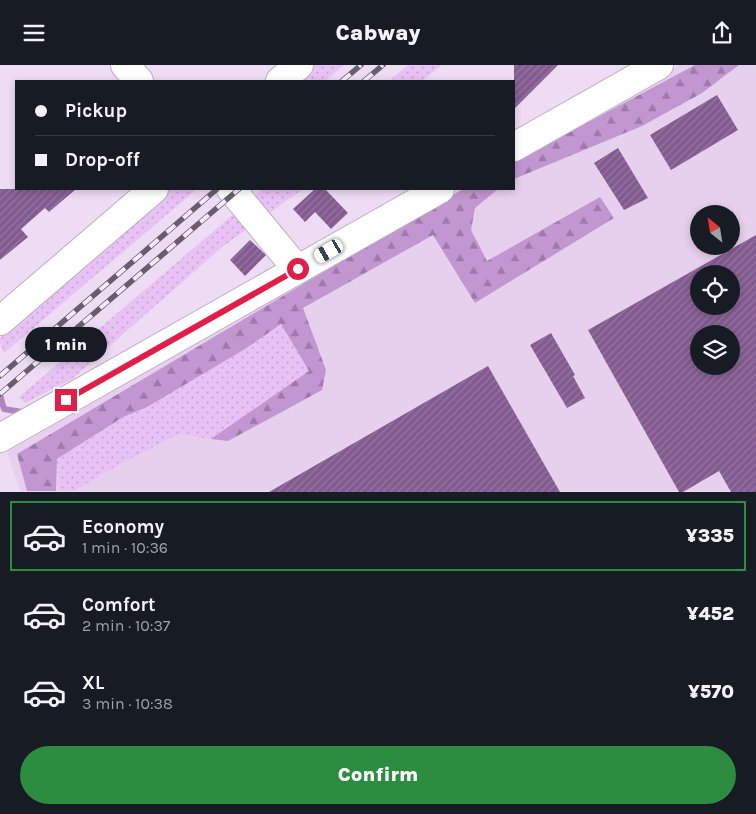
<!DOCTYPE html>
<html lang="en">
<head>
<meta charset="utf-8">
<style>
	body { margin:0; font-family:Karla,sans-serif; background:#242831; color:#f1f3f6; height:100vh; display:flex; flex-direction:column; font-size:19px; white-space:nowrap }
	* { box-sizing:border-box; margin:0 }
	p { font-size:16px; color:#9ea1a6 }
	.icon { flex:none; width:28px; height:28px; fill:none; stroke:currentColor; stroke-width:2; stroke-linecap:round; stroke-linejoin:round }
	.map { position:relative; height:427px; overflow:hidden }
	.drawer { display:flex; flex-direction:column; background:#171b24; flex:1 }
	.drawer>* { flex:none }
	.banner { position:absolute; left:15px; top:15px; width:500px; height:110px; border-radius:0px; box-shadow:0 2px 8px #0003; display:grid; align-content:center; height:110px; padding:0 20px; background:#171b24 }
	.needle { width:32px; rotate:330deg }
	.controls { position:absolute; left:690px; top:140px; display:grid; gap:10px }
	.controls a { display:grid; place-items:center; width:50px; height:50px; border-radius:50%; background:#171b24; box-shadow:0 2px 8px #0003; font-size:25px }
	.end { position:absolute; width:22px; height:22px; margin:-11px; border:6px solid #e11d48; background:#fff; box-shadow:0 0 0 2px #fff }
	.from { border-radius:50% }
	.bubble { position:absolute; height:35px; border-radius:18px; background:#171b24; box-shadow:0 2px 8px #0003; font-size:16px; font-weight:800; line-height:35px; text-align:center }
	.car { position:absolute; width:15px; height:30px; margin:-15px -8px; border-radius:6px; box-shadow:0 0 4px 1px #0007; background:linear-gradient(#fff 24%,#345 0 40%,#fff 0 76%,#345 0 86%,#fff 0) }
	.banner b { display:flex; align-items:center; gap:18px; height:48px; font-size:19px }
	.banner b+b { border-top:1px solid #363941 }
	.banner i { width:12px; height:12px; background:#f1f3f6 }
	ul { padding:9px 0 0; list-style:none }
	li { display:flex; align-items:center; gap:15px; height:70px; margin:0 10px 8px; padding:0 10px; border:2px solid transparent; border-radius:0px }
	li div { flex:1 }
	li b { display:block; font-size:19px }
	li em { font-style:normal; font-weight:800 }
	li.current { border-color:#2c8c3f }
	li>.icon { width:45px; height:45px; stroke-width:1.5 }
	.cta { display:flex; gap:10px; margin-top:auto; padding:10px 20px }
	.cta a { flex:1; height:58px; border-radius:30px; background:#2c8c3f; color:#fff; font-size:20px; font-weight:800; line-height:58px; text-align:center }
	header { display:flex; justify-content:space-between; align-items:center; height:65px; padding:0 20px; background:#171b24; font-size:22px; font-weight:800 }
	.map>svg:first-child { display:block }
	.built { fill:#e7cfee; fill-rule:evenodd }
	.grass { fill:url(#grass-dots) }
	.forest { fill:url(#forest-firs) }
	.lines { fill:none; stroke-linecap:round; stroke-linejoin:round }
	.stream { stroke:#b085be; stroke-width:6 }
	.building { fill:url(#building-hatch); fill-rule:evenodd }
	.minor-casing { stroke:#bfadc4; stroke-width:30 }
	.minor { stroke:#fff; stroke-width:28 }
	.rail-casing { stroke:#685d6c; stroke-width:5.5 }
	.rail { stroke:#f9eafe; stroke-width:4; stroke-dasharray:11; stroke-linecap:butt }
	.route { stroke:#e11d48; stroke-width:6 }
</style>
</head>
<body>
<header><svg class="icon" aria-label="menu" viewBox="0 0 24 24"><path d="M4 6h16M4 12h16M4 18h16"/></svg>Cabway<svg class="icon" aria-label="share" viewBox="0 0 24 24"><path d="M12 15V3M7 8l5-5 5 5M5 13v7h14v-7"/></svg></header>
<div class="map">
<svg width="756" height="427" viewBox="0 0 756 427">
	<defs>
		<pattern id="grass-dots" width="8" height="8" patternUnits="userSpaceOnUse" patternTransform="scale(1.25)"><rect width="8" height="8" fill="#e9c2f5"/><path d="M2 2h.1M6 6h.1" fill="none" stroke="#c8a6d2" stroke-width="1.8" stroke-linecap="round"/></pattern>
		<pattern id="forest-firs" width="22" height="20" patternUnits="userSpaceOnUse" patternTransform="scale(1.25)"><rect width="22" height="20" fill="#c296d0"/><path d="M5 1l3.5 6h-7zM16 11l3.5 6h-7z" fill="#9d7aa9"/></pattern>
		<pattern id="building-hatch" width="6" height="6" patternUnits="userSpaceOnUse" patternTransform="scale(1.25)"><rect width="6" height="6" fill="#845b91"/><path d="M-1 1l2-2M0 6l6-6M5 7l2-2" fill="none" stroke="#95789e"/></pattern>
	</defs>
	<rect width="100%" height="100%" fill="#eedcf4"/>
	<path class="built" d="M 679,0 L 756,0 L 756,426 L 20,426 L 7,387 L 464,124 L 514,124 L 514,95 ZM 699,149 L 731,149 L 731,181 L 699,181 ZM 699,209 L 731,209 L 731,241 L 699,241 ZM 699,269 L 731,269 L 731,301 L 699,301 Z"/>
	<g class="grass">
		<polygon points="314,0 344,0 325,16 295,16"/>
		<polygon points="408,0 442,0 422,16 389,16"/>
		<polygon points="169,124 197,124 4,288 0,278 0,273"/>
		<polygon points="263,124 303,124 222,182 72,314 25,338 19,332"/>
		<polygon points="281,259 309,306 286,329 211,374 179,369 120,399 74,426 59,426 57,395 123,352 142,344"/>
	</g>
	<g class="forest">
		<polygon points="695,0 739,0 702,28 642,61 514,114 514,97"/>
		<polygon points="463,124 498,124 475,143 471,165 487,196 600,132 614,153 475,238 433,170 303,243 326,305 322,325 228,376 211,374 309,306 281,259 245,284 147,342 123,352 57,394 56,426 27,426 17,389"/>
	</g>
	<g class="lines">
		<polyline class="stream" points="0,330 4,344 22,347 26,346"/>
	</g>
	<g class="building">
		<polygon points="514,0 558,0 514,44"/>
		<polygon points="717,30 738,65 671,105 650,70"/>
		<polygon points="618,83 648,133 624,145 594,98"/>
		<polygon points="0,124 76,124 49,147 45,143 21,164 28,172 0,195"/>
		<polygon points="315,124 325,124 348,148 331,164 315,147 305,157 293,144"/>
		<path d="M 756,170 L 756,427 L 731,427 L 719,406 L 683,427 L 679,427 L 588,265 ZM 699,209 L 731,209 L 731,241 L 699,241 ZM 699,269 L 731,269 L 731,301 L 699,301 Z"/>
		<polygon points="250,175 266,190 245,211 230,195"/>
		<polygon points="551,268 575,310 573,311 585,333 567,343 530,280"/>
		<polygon points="488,301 560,427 269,427"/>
	</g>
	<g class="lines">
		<g class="minor-casing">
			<g id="minor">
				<polyline points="125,0 139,16"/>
				<polyline points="280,16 299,0"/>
				<polyline points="514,82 659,0"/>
				<polyline points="231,124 297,204"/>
				<polyline points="0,256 154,124"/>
				<polyline points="0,373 440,124"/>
			</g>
		</g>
		<use href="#minor" class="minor"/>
		<g class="rail-casing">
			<g id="rail">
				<polyline points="342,16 361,0"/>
				<polyline points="364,16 383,0"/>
				<polyline points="0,311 217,124"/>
				<polyline points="0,329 239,124"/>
			</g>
		</g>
		<use href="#rail" class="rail"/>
	</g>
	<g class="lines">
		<polyline class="route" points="66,335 298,204"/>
	</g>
</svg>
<div class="controls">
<a><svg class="needle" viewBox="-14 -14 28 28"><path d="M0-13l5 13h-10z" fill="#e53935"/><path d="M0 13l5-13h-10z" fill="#9ea1a6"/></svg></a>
<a><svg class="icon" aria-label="locate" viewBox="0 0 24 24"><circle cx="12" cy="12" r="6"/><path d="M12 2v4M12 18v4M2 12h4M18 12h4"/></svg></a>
<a><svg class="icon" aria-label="layers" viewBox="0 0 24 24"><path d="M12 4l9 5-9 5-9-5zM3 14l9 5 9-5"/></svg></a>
</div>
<i class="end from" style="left:298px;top:204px"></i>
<i class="end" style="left:66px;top:335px"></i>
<div class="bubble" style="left:25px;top:262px;width:82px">1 min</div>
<i class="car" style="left:329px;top:186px;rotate:240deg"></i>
<div class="banner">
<b><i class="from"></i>Pickup</b>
<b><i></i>Drop-off</b>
</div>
</div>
<section class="drawer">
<ul>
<li class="current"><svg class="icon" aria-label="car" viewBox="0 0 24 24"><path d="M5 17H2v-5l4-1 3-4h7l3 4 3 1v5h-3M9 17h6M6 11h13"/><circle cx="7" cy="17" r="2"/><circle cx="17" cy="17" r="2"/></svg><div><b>Economy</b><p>1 min · 10:36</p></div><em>¥335</em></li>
<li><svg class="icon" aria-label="car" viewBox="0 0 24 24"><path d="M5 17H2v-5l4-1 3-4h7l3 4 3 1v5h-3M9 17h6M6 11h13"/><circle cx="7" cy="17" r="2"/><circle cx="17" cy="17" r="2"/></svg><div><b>Comfort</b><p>2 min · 10:37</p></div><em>¥452</em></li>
<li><svg class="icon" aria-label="car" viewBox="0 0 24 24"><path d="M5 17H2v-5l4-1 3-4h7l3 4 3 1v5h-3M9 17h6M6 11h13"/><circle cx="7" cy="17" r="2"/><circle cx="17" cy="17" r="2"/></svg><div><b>XL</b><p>3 min · 10:38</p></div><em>¥570</em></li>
</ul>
<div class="cta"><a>Confirm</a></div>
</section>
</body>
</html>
